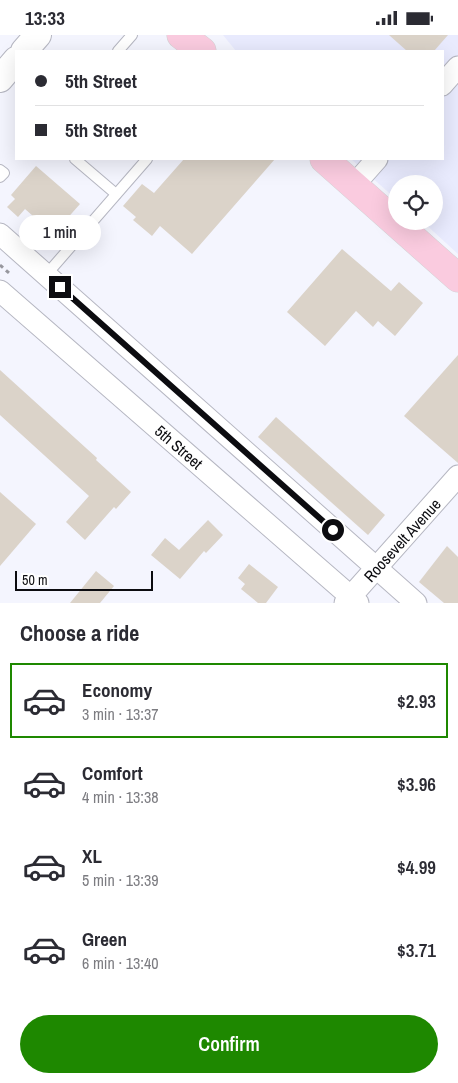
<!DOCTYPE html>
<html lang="en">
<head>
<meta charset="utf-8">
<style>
	body { margin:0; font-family:"Archivo Narrow",sans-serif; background:#f2f2f3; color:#2b2b33; height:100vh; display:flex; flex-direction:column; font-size:19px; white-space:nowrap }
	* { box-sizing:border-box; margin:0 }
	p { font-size:16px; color:#7c7c81 }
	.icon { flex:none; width:28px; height:28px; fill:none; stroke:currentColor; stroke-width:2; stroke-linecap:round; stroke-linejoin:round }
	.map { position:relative; height:568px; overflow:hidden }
	.drawer { display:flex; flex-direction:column; background:#fff; flex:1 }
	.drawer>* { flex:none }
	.banner { position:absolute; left:15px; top:15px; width:429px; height:110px; border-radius:0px; box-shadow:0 5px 20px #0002; display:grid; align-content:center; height:110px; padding:0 20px; background:#fff }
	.controls { position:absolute; left:388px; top:140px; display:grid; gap:10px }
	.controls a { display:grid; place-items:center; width:55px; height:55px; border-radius:50%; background:#fff; box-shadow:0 5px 20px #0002; font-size:25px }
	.scale { position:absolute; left:15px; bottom:12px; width:138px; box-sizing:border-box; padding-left:5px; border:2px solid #0c0c10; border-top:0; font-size:14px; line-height:18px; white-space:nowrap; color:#0c0c10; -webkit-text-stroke:4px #fff; paint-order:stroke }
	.end { position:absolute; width:22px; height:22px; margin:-11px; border:6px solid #0c0c10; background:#fff; box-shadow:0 0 0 2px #fff }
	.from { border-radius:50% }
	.bubble { position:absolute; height:35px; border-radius:18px; background:#fff; box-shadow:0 5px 20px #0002; font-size:16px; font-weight:600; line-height:35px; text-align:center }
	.banner b { display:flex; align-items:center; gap:18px; height:48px; font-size:19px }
	.banner b+b { border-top:1px solid #e1e1e2 }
	.banner i { width:12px; height:12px; background:#2b2b33 }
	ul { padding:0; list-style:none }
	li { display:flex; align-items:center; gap:15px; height:75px; margin:0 10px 8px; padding:0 10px; border:2px solid transparent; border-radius:0px }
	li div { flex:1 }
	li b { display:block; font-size:19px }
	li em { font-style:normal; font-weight:600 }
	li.active { border-color:#1e8800 }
	li>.icon { width:45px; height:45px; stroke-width:1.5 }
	h2 { padding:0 20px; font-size:22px; line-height:60px }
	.button { display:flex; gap:10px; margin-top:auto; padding:10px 20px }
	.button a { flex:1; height:58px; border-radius:30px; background:#1e8800; color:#fff; font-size:20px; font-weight:600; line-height:58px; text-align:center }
	.status { display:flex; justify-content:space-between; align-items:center; height:35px; padding:0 25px; background:#fff; direction:ltr }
	.status svg { height:14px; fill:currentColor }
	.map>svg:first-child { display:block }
	.built { fill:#e9ebfe }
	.building { fill:#dbd3c9 }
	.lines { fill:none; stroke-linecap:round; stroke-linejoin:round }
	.service-casing { stroke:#b6b7c2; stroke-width:12 }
	.minor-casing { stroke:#b6b7c2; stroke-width:23 }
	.tertiary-casing { stroke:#b6b7c2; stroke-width:28 }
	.primary-casing { stroke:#d3d3d4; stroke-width:29 }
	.path { stroke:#97979e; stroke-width:3; stroke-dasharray:4 4; stroke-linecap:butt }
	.service { stroke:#fff; stroke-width:10 }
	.minor { stroke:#fff; stroke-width:21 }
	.tertiary { stroke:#fff; stroke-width:26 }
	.primary { stroke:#facbdf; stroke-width:28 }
	.route { stroke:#0c0c10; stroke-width:6 }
	.labels { text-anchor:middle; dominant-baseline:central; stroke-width:5; stroke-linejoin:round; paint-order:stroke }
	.street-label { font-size:16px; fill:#0c0c10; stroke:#fff }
</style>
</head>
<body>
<div class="status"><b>13:33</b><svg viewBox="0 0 49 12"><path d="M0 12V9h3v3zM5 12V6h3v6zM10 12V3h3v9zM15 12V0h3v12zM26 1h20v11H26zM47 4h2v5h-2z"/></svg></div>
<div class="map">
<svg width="458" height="568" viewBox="0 0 458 568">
	<rect width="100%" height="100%" fill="#f4f5fe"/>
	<polygon class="built" points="223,0 458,0 458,219 422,186 434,186 434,149 396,149 396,164 351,124 442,124 442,16 236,16"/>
	<g class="building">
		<polygon points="389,0 448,0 434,16 407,16"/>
		<polygon points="184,124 275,124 192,219 160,191 152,201 133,185 136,182 123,171 142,149 154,158"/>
		<polygon points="36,131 80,169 56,196 52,192 49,195 25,174 18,182 7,172 15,164 11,160"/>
		<polygon points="342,214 391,256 399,247 423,268 395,301 378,286 373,292 356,276 325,311 287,277"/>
		<polygon points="458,320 458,428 404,381"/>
		<polygon points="0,335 97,423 96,425 131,457 116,474 114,472 85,505 66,487 89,461 0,380"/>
		<polygon points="276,382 385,480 368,500 258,402"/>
		<polygon points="0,457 36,489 0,531"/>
		<polygon points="208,485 223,500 206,518 204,516 180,544 151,520 165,503 179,515"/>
		<polygon points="447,511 458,522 458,568 444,568 419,547"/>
		<polygon points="249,529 278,552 266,568 258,568 241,554 245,549 238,543"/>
		<polygon points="96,536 114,551 100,568 70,568"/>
	</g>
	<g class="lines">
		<g class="service-casing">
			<g id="service">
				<polyline points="118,16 132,0"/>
				<polyline points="75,124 116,159"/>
				<polyline points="0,135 4,138 0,142"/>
				<polyline points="46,240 147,124"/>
			</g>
		</g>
		<g class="minor-casing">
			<g id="minor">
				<polyline points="442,50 458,32"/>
				<polyline points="354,150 377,124"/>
				<polyline points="0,199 416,568"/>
				<polyline points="0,256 358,568"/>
				<polyline points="345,568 458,441"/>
			</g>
		</g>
		<g class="tertiary-casing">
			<g id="tertiary">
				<polyline points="24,16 38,0"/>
				<polyline points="0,44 16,25"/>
			</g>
		</g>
		<g class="primary-casing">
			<g id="primary">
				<polyline points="181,0 202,16"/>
				<polyline points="324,124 458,243"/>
			</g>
		</g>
		<polyline class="path" points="0,230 9,238"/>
		<use href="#service" class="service"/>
		<use href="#minor" class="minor"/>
		<use href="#tertiary" class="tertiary"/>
		<use href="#primary" class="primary"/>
	</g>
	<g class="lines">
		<polyline class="route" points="60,252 333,495"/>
	</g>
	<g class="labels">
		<g class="street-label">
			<text transform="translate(179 412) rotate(41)">5th Street</text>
			<text transform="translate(402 505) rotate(-48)">Roosevelt Avenue</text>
		</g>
	</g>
</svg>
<div class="controls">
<a><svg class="icon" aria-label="locate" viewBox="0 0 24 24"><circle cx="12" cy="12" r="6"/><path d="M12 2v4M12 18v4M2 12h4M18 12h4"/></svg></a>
</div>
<div class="scale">50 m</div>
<i class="end from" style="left:333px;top:495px"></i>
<i class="end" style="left:60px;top:252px"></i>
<div class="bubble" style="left:19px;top:180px;width:82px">1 min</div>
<div class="banner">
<b><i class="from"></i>5th Street</b>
<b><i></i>5th Street</b>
</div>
</div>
<section class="drawer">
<h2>Choose a ride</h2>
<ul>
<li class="active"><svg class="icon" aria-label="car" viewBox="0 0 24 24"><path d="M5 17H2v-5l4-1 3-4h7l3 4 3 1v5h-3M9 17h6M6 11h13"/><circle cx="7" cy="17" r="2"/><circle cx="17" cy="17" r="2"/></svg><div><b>Economy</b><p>3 min · 13:37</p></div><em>$2.93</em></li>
<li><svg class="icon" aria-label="car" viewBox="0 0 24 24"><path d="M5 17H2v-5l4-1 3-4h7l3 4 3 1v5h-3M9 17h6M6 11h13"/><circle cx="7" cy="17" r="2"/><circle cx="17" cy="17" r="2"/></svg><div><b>Comfort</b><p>4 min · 13:38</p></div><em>$3.96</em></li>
<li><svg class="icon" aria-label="car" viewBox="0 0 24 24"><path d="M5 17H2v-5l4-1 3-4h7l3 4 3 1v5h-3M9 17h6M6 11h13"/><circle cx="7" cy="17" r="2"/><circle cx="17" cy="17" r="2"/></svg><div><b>XL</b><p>5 min · 13:39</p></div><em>$4.99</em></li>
<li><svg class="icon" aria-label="car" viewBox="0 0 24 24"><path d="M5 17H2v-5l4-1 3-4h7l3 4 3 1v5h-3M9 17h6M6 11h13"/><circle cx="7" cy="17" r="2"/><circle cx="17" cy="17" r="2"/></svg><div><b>Green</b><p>6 min · 13:40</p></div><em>$3.71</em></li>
</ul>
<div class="button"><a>Confirm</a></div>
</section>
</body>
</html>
